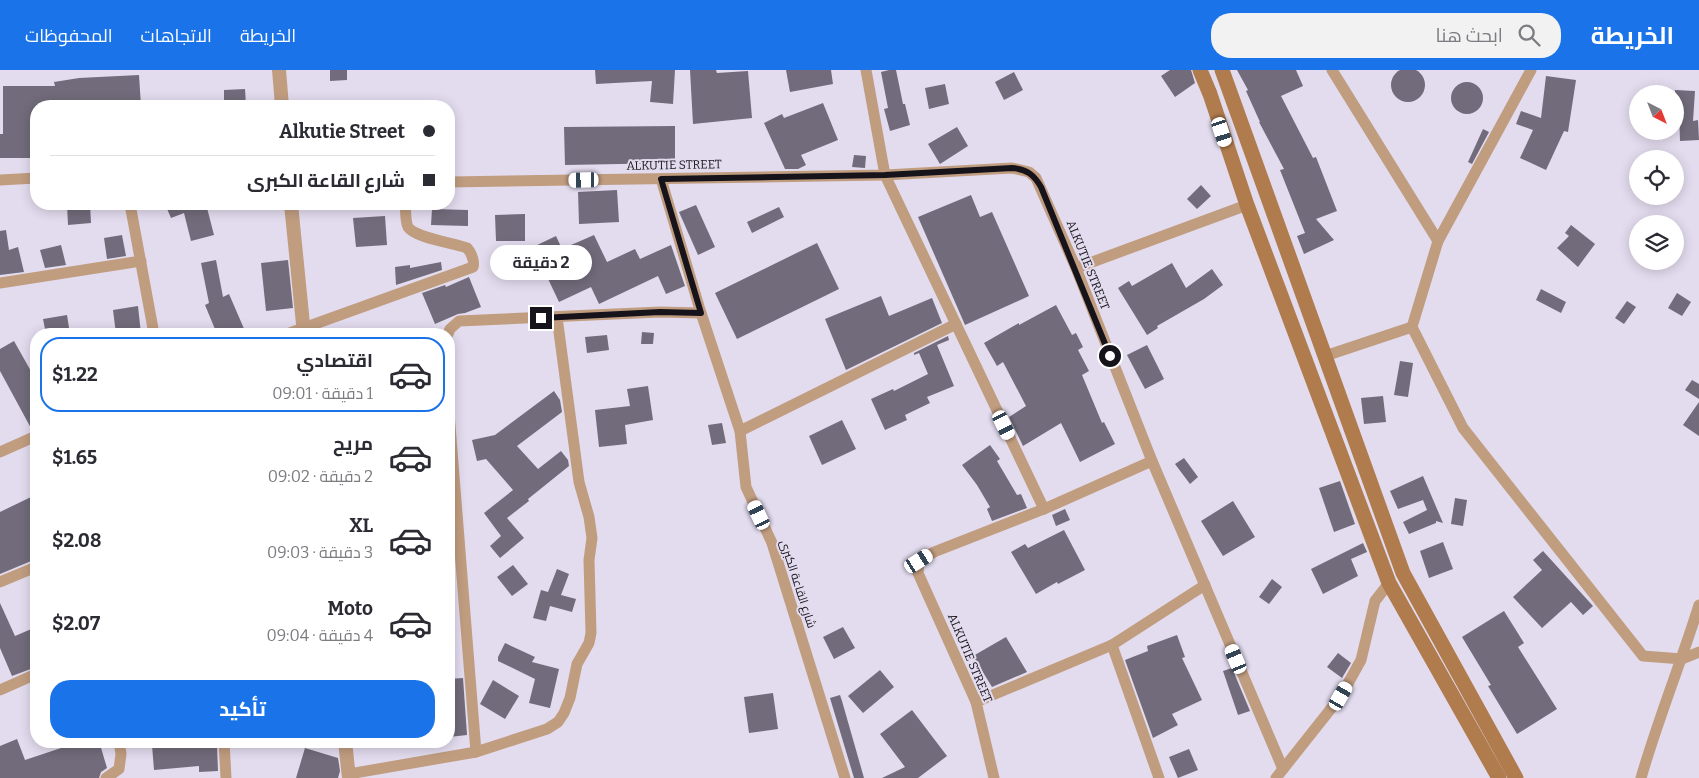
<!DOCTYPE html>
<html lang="ar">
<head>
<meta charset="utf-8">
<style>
	body { margin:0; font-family:Bitter,Cairo,serif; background:#f2f2f3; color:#2b2b33; direction:rtl; height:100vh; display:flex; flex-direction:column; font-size:19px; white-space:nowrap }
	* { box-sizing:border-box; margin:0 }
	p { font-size:16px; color:#7c7c81 }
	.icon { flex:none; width:28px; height:28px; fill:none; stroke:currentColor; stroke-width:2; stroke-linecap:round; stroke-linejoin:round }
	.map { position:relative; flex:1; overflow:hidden; direction:ltr }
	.sheet { position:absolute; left:30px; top:258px; width:425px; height:420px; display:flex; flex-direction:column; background:#fff; border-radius:20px; box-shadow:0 2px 12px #0003; direction:rtl }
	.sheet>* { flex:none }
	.banner { position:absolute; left:30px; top:30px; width:425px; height:110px; border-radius:20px; box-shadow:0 2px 12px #0003; direction:rtl; display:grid; align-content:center; height:110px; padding:0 20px; background:#fff }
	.needle { width:32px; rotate:138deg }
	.fabs { position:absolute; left:1629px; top:15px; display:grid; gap:10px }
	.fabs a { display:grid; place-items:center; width:55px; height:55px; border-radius:50%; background:#fff; box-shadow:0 2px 12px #0003; font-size:25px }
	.end { position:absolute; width:22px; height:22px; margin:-11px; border:6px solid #16141a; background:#fff; box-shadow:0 0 0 2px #fff }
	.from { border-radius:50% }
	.bubble { position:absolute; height:35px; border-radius:18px; background:#fff; box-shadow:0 2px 12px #0003; font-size:16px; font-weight:700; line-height:35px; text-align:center; direction:rtl }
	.car { position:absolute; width:15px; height:30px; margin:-15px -8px; border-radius:6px; box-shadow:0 0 4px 1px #0007; background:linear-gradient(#fff 24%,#345 0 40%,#fff 0 76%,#345 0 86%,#fff 0) }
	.banner b { display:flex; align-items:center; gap:18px; height:48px; font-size:19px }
	.banner b+b { border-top:1px solid #e1e1e2 }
	.banner i { width:12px; height:12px; background:#2b2b33 }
	ul { padding:9px 0 0; list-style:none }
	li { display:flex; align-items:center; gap:15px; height:75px; margin:0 10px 8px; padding:0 10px; border:2px solid transparent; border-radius:20px }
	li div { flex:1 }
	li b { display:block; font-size:19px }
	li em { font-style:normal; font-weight:700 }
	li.on { border-color:#1a73e8 }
	li>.icon { width:45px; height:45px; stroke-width:1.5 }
	.action { display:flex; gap:10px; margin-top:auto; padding:10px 20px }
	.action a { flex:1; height:58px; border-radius:20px; background:#1a73e8; color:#fff; font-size:20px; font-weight:700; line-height:58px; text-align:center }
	header { display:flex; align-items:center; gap:30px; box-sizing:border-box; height:70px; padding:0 25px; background:#1a73e8; color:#fff }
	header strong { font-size:24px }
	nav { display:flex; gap:28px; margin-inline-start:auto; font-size:18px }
	.search { width:350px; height:45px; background:#f2f2f3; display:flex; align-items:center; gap:12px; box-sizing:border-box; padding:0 18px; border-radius:20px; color:#7c7c81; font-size:19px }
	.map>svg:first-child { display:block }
	.building { fill:#716b7b }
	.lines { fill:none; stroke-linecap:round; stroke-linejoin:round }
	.minor { stroke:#c19d80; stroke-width:11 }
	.tertiary { stroke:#c19d80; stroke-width:14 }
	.secondary { stroke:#b07c4e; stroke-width:15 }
	.route { stroke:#16141a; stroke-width:6 }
	.labels { text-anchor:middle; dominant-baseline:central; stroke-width:4; stroke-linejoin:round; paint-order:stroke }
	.street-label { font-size:12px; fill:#16141a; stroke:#e3dcef }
</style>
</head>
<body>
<header>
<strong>الخريطة</strong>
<div class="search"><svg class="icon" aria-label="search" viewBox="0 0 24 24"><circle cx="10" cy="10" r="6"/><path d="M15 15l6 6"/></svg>ابحث هنا</div>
<nav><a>الخريطة</a><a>الاتجاهات</a><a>المحفوظات</a></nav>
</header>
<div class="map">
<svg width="1699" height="708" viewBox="0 0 1699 708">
	<rect width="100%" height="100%" fill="#e3dcef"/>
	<g class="building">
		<circle cx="1408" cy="15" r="17"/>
		<polygon points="330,0 347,0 347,10 330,11"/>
		<polygon points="595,0 675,0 673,34 650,32 652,11 596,14"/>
		<polygon points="690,0 716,0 717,3 748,1 752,48 693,54"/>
		<polygon points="786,0 831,0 833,14 790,22"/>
		<polygon points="889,0 896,0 903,34 905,34 910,55 890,61 884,39 888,38 881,2"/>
		<polygon points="1170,0 1191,0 1195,13 1175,27 1161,6"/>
		<polygon points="1237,0 1296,0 1303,16 1281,26 1313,88 1316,87 1337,141 1316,149 1334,170 1304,184 1297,166 1305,163 1280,100 1284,99 1259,52 1260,52 1246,21 1248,20"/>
		<polygon points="1014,2 1023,20 1004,30 995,12"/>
		<polygon points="139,5 141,36 36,36 36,88 0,88 0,64 3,64 3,16 55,16 54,12 79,8"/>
		<polygon points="1546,6 1576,10 1568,62 1564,61 1546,100 1520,88 1533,60 1516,54 1521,41 1541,48"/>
		<circle cx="1467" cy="28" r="16"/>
		<polygon points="945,14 949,34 929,39 925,18"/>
		<polygon points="245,19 246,36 224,36 224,20"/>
		<polygon points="1675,20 1695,21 1693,51 1698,50 1699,70 1680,71 1679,41 1675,41"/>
		<polygon points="823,33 838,70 801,85 806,95 798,99 785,99 764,53 782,44 784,48"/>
		<polygon points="675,56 675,93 565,95 564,57"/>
		<polygon points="957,57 968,76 940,94 928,74"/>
		<polygon points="1483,59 1489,62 1472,94 1468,92"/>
		<polygon points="854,85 866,86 865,98 852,97"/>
		<polygon points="1201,115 1211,126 1197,139 1187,129"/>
		<polygon points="617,120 619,152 579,154 578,122"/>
		<polygon points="971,125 980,147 992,142 1029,226 965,255 918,147"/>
		<polygon points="90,134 91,153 68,155 67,135"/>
		<polygon points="165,134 206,134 214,165 191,171 184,143 171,148"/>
		<polygon points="696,135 715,177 698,185 679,142"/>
		<polygon points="779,137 784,147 752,163 747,152"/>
		<polygon points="432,139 468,140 468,156 431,155"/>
		<polygon points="525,144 525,171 496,171 495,145"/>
		<polygon points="385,146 387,175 356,177 353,148"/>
		<polygon points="1571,155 1595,174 1578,197 1557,178 1569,166 1565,163"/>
		<polygon points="6,160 9,180 18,177 24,202 0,205 0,161"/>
		<polygon points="122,165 126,186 107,189 104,168"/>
		<polygon points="594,165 607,192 635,179 640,189 671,175 685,216 666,224 658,206 599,234 591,217 559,232 533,177 556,166 562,179"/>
		<polygon points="817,173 839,219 737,269 715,223"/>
		<polygon points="61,175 66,195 45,198 40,180"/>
		<polygon points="216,190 223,227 229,224 245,261 238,264 217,264 205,235 209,233 201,193"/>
		<polygon points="288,190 293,238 266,241 261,193"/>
		<polygon points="441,192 442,200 396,215 395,197 410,195 410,198"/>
		<polygon points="1172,193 1186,218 1212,199 1223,215 1204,229 1157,256 1158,258 1147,265 1118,218 1129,211 1132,216"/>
		<polygon points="469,207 481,237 465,243 458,244 435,254 422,223 445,215 446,217"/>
		<polygon points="1541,219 1566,232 1561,243 1536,230"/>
		<polygon points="1677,223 1691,232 1682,246 1668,238"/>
		<polygon points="881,226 889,246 932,228 942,253 846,300 825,249"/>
		<polygon points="1627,231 1636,237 1624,254 1615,248"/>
		<polygon points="1056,235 1072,265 1076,263 1083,277 1078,280 1089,301 1082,305 1102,353 1104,352 1115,374 1080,392 1061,353 1023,376 1009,347 1026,336 1003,292 997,296 984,273 1019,253 1019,255"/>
		<polygon points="138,236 141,264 116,264 113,240"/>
		<polygon points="67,245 70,264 46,264 43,249"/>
		<polygon points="642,262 654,263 653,274 641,274"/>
		<polygon points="607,265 609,280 587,283 585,267"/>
		<polygon points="948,266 949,270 937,275 954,316 927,327 930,333 905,345 907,350 885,360 871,329 893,319 894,321 928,304 919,283 914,285 914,283"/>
		<polygon points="14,271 32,303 36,301 36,359 32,360 0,301 0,279"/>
		<polygon points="1147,275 1164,309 1145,319 1127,285"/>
		<polygon points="1400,291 1413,293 1408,327 1394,325"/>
		<polygon points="1692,310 1699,314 1699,329 1685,320"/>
		<polygon points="648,316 653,350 625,355 627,374 599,377 595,340 630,336 627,319"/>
		<polygon points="554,321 560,330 562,342 517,376 538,399 561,381 568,390 569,396 528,429 529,431 507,448 524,468 500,488 490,476 501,466 484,443 513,420 486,389 477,391 472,370 495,365"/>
		<polygon points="1383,326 1386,352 1364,354 1361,328"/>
		<polygon points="1699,332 1699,366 1683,355"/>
		<polygon points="842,350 856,379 822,395 809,366"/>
		<polygon points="722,353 726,373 712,375 708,355"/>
		<polygon points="990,375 1000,389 997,391 1017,425 1021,424 1027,438 992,451 987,439 990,437 977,415 962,395"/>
		<polygon points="1184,388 1198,407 1190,414 1175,394"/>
		<polygon points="1423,406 1443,453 1436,451 1436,453 1409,464 1403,452 1427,440 1423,430 1398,439 1390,421"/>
		<polygon points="1340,411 1355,454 1334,462 1319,418"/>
		<polygon points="31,427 36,438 36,489 0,504 0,442"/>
		<polygon points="1455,428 1467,430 1463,456 1451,454"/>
		<polygon points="1233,431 1255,467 1223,486 1201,451"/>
		<polygon points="1065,439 1070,450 1056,456 1052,445"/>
		<polygon points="1064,460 1085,500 1058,514 1057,512 1036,524 1011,482 1025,474 1028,478"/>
		<polygon points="1443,472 1453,499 1429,508 1420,481"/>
		<polygon points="1363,473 1367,482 1351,489 1358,506 1323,524 1311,499"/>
		<polygon points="1543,481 1593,536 1583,545 1571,532 1542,558 1513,527 1542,500 1533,490"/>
		<polygon points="513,495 528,514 512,526 497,507"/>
		<polygon points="557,499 569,504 561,525 576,529 572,542 550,536 546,551 533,548 541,520 548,522"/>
		<polygon points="1272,509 1282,517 1269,534 1259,527"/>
		<polygon points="0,533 15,566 36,557 36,597 12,606 0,578"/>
		<polygon points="1504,541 1524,573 1518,577 1557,639 1517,664 1488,616 1491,615 1462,567"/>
		<polygon points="843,557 855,578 834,589 823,567"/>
		<polygon points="1177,565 1185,587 1182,588 1202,630 1172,644 1178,655 1153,668 1125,590 1148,581 1147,576"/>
		<polygon points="1006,567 1027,602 992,617 973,586"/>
		<polygon points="505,573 535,587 532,592 559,599 550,638 529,633 535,609 498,591 498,587"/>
		<polygon points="1338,583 1351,593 1342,608 1327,597"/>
		<polygon points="1232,598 1250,641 1238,645 1223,601"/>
		<polygon points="880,600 894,617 863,643 848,626"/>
		<polygon points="463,608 467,665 449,667 449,609"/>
		<polygon points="493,610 519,626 505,649 480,634"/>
		<polygon points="773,623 778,659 749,663 744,627"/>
		<polygon points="840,625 842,631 864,708 854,708 830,628"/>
		<polygon points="912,640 947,686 918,708 882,708 905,697 880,664"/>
		<polygon points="17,669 25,690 64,677 61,671 99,671 107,698 101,702 99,708 0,708 0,676"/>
		<polygon points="180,672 180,677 217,676 218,701 199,702 199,696 154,700 152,675"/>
		<polygon points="305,678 338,688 340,701 338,708 296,708"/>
		<polygon points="1189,679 1198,700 1178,708 1169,687"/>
	</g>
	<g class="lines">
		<g class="minor">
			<polyline points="866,0 885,105 1044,439"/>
			<polyline points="1332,0 1438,171 1412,257"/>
			<polyline points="661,109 701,243 740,361 746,417 772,473 845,708"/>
			<polyline points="0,110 36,108"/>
			<polyline points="449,112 885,105 1012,98 1029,102 1036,108 1076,198 1152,391 1044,439 934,482 919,491 918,503 976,632 994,708"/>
			<polyline points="130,134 154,264"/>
			<polyline points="1438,171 1531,0"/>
			<polyline points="1076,198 1247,135"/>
			<polyline points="0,213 141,191"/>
			<path d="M 287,264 L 473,197 C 475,192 471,182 467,178 C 454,173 415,168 408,157 C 405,151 406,141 405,134"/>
			<polyline points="448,264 450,259 459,251 660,242 701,243"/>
			<polyline points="1325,286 1412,257 1463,358 1643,586 1682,589 1699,582"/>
			<polyline points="449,343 476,682"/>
			<polyline points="740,361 956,254"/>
			<polyline points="0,382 36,366"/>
			<polyline points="1152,391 1283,699"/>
			<polyline points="0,512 36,497"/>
			<polyline points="1112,575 1159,708"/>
			<polyline points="0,620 36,604"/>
			<polyline points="976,632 1112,575 1205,515"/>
			<polyline points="224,671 226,708"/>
			<polyline points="349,704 476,682 547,659 558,652 564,643 570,628 577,594 589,573 591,563 589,490 592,468 589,447 579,412 557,247"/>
			<polyline points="106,708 119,699 121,684 119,671"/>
			<polyline points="1276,708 1341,626 1361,590 1375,531 1389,513"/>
			<path d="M 1641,708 C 1658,649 1681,593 1699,535"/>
		</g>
		<g class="tertiary">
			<polyline points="279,0 282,36"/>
			<polyline points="291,134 304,264"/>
			<polyline points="345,671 349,708"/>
		</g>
		<g class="secondary">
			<polyline points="1200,0 1210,24 1247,135 1389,513 1499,708"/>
			<polyline points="1222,0 1403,503 1516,708"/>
		</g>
	</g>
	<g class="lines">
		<path class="route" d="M 541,248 L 660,242 L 701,243 L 661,109 L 885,105 L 1012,98 C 1027,99 1034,105 1041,117 L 1110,286"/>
	</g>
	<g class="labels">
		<g class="street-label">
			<text transform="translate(674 95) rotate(-1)">ALKUTIE STREET</text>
			<text transform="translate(1088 195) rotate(68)">ALKUTIE STREET</text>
			<text transform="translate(798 514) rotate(72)">شارع القاعة الكبرى</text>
			<text transform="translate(970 588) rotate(67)">ALKUTIE STREET</text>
		</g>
	</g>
</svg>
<div class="fabs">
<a><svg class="needle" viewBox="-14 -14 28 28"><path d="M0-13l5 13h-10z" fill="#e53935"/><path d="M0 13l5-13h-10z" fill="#7c7c81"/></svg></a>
<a><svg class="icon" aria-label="locate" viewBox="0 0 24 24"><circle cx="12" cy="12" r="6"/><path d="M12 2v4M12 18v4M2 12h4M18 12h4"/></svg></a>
<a><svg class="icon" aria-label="layers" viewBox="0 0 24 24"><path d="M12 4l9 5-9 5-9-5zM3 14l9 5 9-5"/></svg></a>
</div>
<i class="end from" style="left:1110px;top:286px"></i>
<i class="end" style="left:541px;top:248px"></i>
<div class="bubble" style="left:490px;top:175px;width:102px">2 دقيقة</div>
<i class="car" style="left:1222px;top:62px;rotate:162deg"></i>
<i class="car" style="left:584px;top:110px;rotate:269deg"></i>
<i class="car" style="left:1004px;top:355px;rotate:154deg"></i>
<i class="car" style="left:759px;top:445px;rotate:335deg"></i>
<i class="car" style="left:919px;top:491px;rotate:58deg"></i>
<i class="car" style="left:1236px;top:589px;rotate:337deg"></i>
<i class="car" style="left:1341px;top:626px;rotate:30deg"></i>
<div class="banner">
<b><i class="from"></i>Alkutie Street</b>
<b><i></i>شارع القاعة الكبرى</b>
</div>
<section class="sheet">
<ul>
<li class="on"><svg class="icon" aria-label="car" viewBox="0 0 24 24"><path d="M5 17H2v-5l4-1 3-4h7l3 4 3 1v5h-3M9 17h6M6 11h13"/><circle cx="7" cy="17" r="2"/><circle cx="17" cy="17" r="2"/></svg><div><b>اقتصادي</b><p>1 دقيقة · 09:01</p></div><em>$1.22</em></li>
<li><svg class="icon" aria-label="car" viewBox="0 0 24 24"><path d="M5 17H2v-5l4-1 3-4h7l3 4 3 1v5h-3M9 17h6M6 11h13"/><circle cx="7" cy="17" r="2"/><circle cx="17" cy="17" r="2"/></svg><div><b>مريح</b><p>2 دقيقة · 09:02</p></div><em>$1.65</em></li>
<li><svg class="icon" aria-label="car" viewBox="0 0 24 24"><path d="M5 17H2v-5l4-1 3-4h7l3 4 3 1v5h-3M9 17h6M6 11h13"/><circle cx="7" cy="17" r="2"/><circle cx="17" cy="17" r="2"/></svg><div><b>XL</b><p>3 دقيقة · 09:03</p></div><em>$2.08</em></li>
<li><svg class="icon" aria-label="car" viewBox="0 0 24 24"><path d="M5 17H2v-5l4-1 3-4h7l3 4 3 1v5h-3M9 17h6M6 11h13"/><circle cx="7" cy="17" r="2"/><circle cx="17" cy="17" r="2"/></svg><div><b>Moto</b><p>4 دقيقة · 09:04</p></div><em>$2.07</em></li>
</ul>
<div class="action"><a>تأكيد</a></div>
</section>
</div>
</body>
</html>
